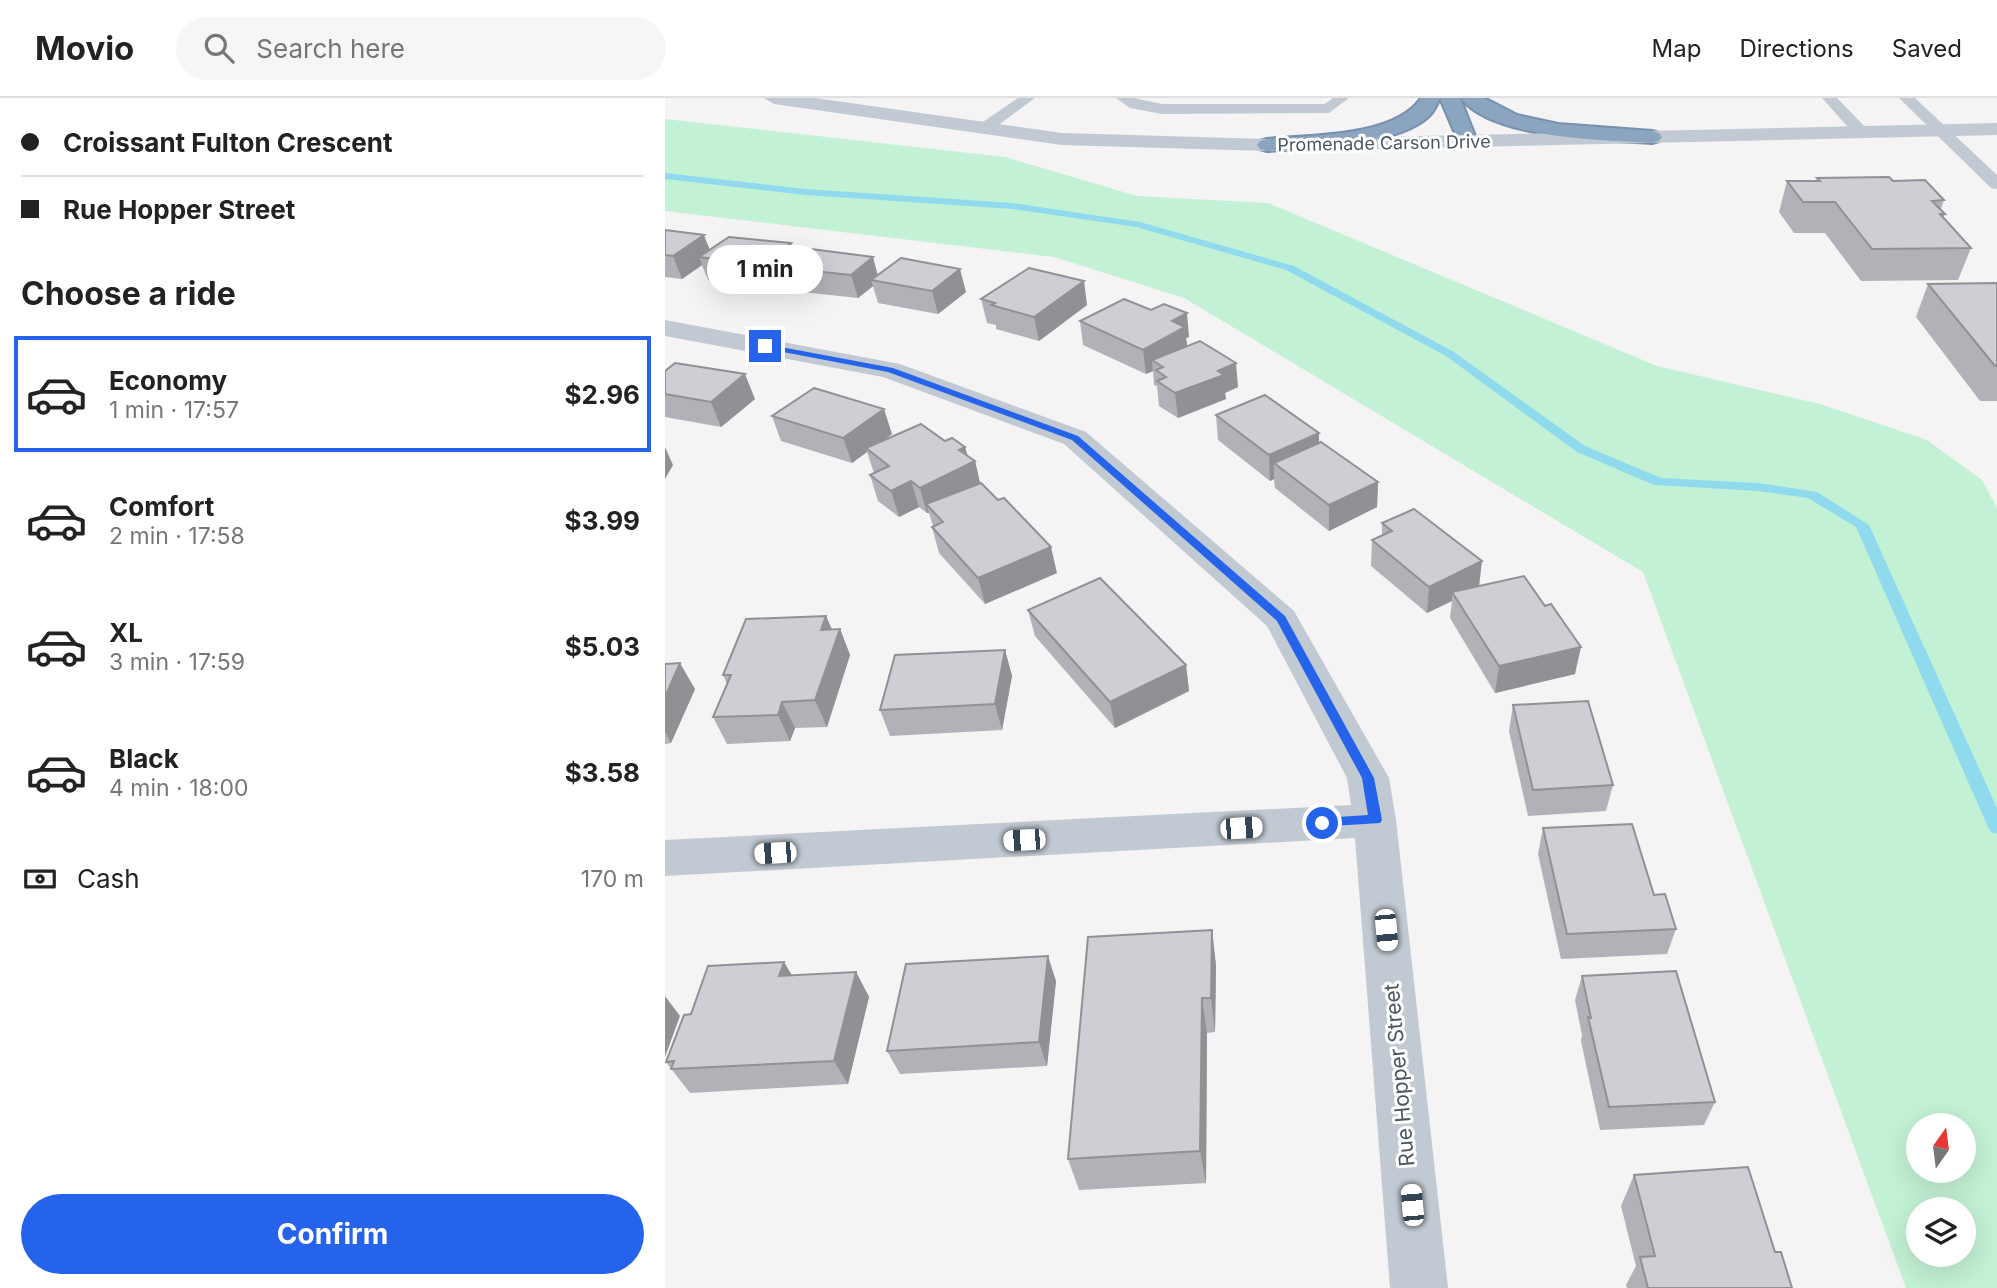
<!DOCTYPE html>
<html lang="en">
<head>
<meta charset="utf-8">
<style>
	body { margin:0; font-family:Inter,sans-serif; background:#f6f6f6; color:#222; height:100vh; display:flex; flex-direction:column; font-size:26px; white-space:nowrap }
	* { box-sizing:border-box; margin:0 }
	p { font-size:23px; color:#767676 }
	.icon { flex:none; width:38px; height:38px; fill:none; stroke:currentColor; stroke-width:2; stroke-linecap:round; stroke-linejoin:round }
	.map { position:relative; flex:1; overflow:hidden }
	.details { display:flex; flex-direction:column; background:#fff; width:665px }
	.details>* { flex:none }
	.hud { display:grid; align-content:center; height:154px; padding:0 21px; background:#fff }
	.needle { width:46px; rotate:14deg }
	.buttons { position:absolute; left:1241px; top:1015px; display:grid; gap:14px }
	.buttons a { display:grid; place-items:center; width:70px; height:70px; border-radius:50%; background:#fff; box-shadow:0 7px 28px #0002; font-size:35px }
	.end { position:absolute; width:32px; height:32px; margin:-16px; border:9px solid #2563eb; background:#fff; box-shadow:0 0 0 4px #fff }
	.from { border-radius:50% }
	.bubble { position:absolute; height:49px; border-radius:24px; background:#fff; box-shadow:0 7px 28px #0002; font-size:23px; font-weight:700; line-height:49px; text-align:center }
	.car { position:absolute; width:21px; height:42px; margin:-21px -10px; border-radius:9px; box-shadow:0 0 5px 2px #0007; background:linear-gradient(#fff 24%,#345 0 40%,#fff 0 76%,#345 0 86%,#fff 0) }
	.hud b { display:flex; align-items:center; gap:24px; height:66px; font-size:26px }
	.hud b+b { border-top:2px solid #e0e0e0 }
	.hud i { width:18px; height:18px; background:#222 }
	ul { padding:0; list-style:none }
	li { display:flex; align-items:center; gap:21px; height:116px; margin:0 14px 10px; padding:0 7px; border:4px solid transparent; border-radius:0px }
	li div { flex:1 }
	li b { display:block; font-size:26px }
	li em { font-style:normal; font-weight:700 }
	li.active { border-color:#2563eb }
	li>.icon { width:63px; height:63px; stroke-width:1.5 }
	h2 { padding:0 21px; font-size:32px; line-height:84px }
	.pay { display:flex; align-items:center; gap:18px; height:77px; padding:0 21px; font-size:26px }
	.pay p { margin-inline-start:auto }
	.primary-button { display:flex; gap:14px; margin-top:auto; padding:14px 21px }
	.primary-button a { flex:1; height:80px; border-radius:42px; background:#2563eb; color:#fff; font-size:28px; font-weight:700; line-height:80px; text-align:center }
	header { display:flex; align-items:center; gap:42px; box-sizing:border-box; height:98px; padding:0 35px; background:#fff; border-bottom:2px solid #e0e0e0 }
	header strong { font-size:33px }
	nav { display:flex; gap:38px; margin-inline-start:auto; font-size:24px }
	.search { width:490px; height:63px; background:#f6f6f6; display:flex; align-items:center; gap:18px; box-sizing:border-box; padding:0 24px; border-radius:38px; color:#767676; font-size:26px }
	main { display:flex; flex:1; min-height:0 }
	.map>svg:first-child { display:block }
	.green { fill:#c3f1d5; fill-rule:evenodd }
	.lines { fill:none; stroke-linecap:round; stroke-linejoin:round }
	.stream { fill:#90daee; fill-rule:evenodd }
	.motorway-casing { stroke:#7690ad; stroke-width:4 }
	.service { fill:#c1cad2; fill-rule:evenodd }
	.minor { fill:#c1cad2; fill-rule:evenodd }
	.tertiary { fill:#c1cad2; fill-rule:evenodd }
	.motorway { fill:#8ba5c1; fill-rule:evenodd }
	.wall { fill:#b0b2b7 }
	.shaded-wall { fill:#909195 }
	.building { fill:#cdcfd5; stroke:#909195; stroke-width:2 }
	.route { fill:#2563eb }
	.labels { text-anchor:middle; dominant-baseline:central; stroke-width:6; stroke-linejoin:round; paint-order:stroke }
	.far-street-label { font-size:18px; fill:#4a5661; stroke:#fff }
	.street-label { font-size:21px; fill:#4a5661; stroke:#fff }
</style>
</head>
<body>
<header>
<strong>Movio</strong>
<div class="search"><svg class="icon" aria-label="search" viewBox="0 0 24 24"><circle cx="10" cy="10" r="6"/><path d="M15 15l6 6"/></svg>Search here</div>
<nav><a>Map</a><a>Directions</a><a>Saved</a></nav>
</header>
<main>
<section class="details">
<div class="hud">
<b><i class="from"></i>Croissant Fulton Crescent</b>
<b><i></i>Rue Hopper Street</b>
</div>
<h2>Choose a ride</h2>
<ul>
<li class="active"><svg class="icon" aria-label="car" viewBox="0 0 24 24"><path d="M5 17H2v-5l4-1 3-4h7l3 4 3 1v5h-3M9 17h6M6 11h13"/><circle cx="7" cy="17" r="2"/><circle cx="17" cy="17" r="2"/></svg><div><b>Economy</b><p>1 min · 17:57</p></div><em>$2.96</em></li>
<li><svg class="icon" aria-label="car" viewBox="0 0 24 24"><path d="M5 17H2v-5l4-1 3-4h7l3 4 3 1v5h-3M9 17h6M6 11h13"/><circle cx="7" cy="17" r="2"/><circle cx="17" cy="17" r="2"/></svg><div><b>Comfort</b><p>2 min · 17:58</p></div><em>$3.99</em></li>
<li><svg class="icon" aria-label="car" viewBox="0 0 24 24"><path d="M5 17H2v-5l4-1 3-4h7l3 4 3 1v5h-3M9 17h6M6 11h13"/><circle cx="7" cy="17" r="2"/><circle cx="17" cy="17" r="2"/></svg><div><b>XL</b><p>3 min · 17:59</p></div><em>$5.03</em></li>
<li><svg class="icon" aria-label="car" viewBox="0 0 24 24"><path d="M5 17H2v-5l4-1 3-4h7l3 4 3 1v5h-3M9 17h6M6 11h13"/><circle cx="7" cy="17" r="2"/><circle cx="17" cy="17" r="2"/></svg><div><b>Black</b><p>4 min · 18:00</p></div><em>$3.58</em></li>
</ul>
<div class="pay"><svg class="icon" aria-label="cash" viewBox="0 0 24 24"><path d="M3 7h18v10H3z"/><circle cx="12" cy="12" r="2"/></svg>Cash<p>170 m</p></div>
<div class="primary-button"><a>Confirm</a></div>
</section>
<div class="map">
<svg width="1332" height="1190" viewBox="0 0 1332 1190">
	<rect width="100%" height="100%" fill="#f5f3f3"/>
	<path class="green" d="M 0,21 L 340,59 L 472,98 L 603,105 L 992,268 L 1155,306 L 1262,342 L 1317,382 L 1332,410 L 1332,1190 L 1241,1190 L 978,474 L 519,200 L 389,159 L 0,113 ZM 1253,1027 L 1298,1027 L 1298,1073 L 1253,1073 ZM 1253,1111 L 1298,1111 L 1298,1157 L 1253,1157 Z"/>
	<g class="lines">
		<polygon class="stream" points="0,75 140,91 348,105 475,124 629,168 789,254 920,348 996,380 1093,385 1152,394 1204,427 1332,710 1332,736 1326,734 1323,729 1191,429 1143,400 1093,393 989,387 912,354 781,258 621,172 471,129 348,111 140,97 0,81"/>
		<g class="motorway-casing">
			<g id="motorway">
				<path d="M 756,0 L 795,0 L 812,43 L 809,47 L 795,47 L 775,0 C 772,6 769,14 764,18 C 733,48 644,50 602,53 L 595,51 L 592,47 L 595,43 L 602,41 C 645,37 731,39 756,0 Z"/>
				<path d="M 796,0 L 819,0 L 852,17 L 893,26 L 987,33 L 994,35 L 997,39 L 994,43 L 987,45 C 940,42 827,41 796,0 Z"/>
			</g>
		</g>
		<g class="service">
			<polygon points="353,0 370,0 324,34 312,34 310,31 312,28"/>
			<polygon points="451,0 469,0 497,6 660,6 668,0 684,0 664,15 497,16 465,10"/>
			<polygon points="1157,0 1172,0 1202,31 1204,34 1202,37 1190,37"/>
			<polygon points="1234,0 1250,0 1332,77 1332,91 1326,90"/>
		</g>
		<g class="minor">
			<polygon points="1332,25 1332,37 802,49 795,47 792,43 795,39 802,37"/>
			<polygon points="0,222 235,266 421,334 629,513 724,680 731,722 783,1190 725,1190 690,740 0,778 0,742 686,707 682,680 602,528 399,346 218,279 0,238"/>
		</g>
		<polygon class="tertiary" points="99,0 150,0 397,35 602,41 802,37 809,39 812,43 809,47 802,49 602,53 397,47 109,6"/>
		<use href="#motorway" class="motorway"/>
	</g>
	<g class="wall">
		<polygon points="1152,80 1228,83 1279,102 1276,111 1280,116 1278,120 1306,150 1293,182 1196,183 1160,135 1129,135 1114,114 1122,83 1151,83"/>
		<polygon points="0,132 45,152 131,162 301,194 273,216 213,205 208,188 193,200 128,193 123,176 105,190 43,182 37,167 17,181 0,179"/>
		<polygon points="1332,185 1332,303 1315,303 1251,219 1263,186"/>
		<polygon points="316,201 422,207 374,243 331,231 331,227 322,225"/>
		<polygon points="415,223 524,239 521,240 522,248 573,289 560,295 561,301 513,320 494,308 492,288 489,287 488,273 481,276 418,247"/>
		<polygon points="0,273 90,301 56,329 0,319"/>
		<polygon points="551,317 654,345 713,384 712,409 664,433 610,390 609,381 605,383 553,342"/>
		<polygon points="107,318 227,336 217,343 280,343 300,349 303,359 310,363 315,385 392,475 320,506 274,455 267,429 268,428 264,415 262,415 254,409 234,419 213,403 205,377 209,375 202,354 187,365 116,343"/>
		<polygon points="717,425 814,488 910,576 830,595 785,520 787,503 762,515 706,468 707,442 717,437"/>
		<polygon points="363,512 521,567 524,593 450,630 370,538"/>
		<polygon points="161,518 167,531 175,531 185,557 162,629 130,630 125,643 62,646 48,619 62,586 58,577"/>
		<polygon points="340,552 347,578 337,632 225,638 215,612"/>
		<polygon points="0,566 30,591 6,645 0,646"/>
		<polygon points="848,607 948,687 941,713 863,718 844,633"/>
		<polygon points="878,730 1011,831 1002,856 896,861 873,756"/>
		<polygon points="547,832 551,868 550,934 542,935 541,1085 414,1092 403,1061"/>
		<polygon points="191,874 204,899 183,986 25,995 1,964 26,916 127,878"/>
		<polygon points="917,878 1050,1004 1039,1027 935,1032 916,943 917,937 910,902"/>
		<polygon points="391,883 382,968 235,976 222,953"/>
		<polygon points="969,1077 1110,1154 1127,1190 962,1190 961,1187 971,1168 956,1108"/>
	</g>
	<g class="shaded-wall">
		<polygon points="39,137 48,160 34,159 37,167 17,181 8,158"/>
		<polygon points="126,145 133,168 120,170 123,176 105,190 97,167"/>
		<polygon points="208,159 214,182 206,182 208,188 193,200 186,177"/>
		<polygon points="295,171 301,194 273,216 267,193"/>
		<polygon points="419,183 422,207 374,243 369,219"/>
		<polygon points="522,215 524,239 521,240 523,253 487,262 488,273 481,276 478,252 507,223"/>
		<polygon points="571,265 573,289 560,295 561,301 513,320 510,295 553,273"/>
		<polygon points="80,276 90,301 56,329 46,304"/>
		<polygon points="219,311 227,336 204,353 201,350 202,354 187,365 178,340"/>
		<polygon points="654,335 654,361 609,365 609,381 605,383 604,357"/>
		<polygon points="0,349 8,367 0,381"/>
		<polygon points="300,349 305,366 310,363 316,389 261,406 264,415 262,415 255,390 294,352"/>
		<polygon points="246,383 254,409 234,419 226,393"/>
		<polygon points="713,384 712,409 664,433 664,407"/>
		<polygon points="386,449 392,475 320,506 313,480"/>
		<polygon points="817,463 814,489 787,494 787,503 762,515 764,489"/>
		<polygon points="161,518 171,542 175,531 185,557 162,629 150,602 156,532"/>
		<polygon points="916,549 910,576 830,595 834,568"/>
		<polygon points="340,552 347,578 337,632 330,606"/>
		<polygon points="15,565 30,591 6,645 0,634 0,599"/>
		<polygon points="521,567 524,593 450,630 445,604"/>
		<polygon points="117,604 130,630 125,643 113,617"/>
		<polygon points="547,832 551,868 550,934 546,900"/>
		<polygon points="383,858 391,883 382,968 374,944"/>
		<polygon points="119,864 134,889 114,878"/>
		<polygon points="191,874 204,899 183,986 169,963"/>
		<polygon points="0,898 15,918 0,959"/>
		<polygon points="537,900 542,935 541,1085 535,1053"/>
	</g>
	<g class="building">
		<polygon points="1224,79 1228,83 1260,82 1279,102 1267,103 1280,116 1275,116 1306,150 1207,151 1170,104 1138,104 1122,83 1155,83 1152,80"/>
		<polygon points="0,132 39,137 8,158 0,157"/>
		<polygon points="64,139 126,145 97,167 34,159"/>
		<polygon points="146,151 208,159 186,177 120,170"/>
		<polygon points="236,160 295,171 267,193 206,182"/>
		<polygon points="364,170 419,183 369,219 326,207 330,205 316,201"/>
		<polygon points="1332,185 1332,268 1330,268 1263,186"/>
		<polygon points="459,201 486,212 499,206 522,215 507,223 520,229 478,252 415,223"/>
		<polygon points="535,243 571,265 553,273 559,277 510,295 492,283 501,279 491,272 498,269 487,262"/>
		<polygon points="10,265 80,276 46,304 0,296 0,273"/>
		<polygon points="149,290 219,311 178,340 107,318"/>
		<polygon points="600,297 654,335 604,357 551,317"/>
		<polygon points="256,326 280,343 287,340 300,349 294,352 310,363 255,390 246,383 226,393 205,377 224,368 201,350"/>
		<polygon points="656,344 713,384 664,407 609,365"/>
		<polygon points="316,385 333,402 339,400 386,449 313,480 267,429 278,424 261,406"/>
		<polygon points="749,411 817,463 764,489 707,442 727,433 717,425"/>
		<polygon points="859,478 880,508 886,506 916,549 834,568 787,494"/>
		<polygon points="435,480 521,567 445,604 363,512"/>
		<polygon points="161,518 156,532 175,531 150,602 117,604 113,617 48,619 66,577 58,577 81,521"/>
		<polygon points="340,552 330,606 215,612 230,557"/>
		<polygon points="15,565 0,599 0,566"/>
		<polygon points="923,603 948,687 868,692 848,607"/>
		<polygon points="967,726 989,797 1000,796 1011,831 902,836 878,730"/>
		<polygon points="547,832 546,900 537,900 535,1053 403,1061 423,839"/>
		<polygon points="383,858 374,944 222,953 241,866"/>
		<polygon points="119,864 114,878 191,874 169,963 6,971 9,963 1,964 19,917 26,916 43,868"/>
		<polygon points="1011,873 1050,1004 944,1009 923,919 926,920 917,878"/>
		<polygon points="1083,1069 1110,1154 1116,1154 1127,1190 983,1190 975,1159 990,1158 969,1077"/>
	</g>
	<polygon class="route" points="100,246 228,270 413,338 620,518 709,680 717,722 715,725 652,729 650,725 657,720 703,717 697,680 612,523 407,342 223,274 97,250"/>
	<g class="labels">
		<g class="far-street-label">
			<text transform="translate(719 45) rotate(-1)">Promenade Carson Drive</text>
		</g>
		<g class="street-label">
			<text transform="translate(734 977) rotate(-95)">Rue Hopper Street</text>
		</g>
	</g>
</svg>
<div class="buttons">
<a><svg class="needle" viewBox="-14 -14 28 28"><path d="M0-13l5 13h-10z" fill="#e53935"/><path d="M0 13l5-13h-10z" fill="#767676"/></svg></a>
<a><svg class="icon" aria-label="layers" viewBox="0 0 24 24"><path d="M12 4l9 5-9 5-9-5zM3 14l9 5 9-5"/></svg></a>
</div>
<i class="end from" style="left:657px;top:725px"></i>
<i class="end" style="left:100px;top:248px"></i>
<div class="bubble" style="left:42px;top:147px;width:116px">1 min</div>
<i class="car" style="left:576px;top:730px;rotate:86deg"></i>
<i class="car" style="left:359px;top:742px;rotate:267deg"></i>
<i class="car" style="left:110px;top:755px;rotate:267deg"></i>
<i class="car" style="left:721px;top:832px;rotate:175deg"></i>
<i class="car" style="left:747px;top:1107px;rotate:355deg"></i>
</div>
</main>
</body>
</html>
